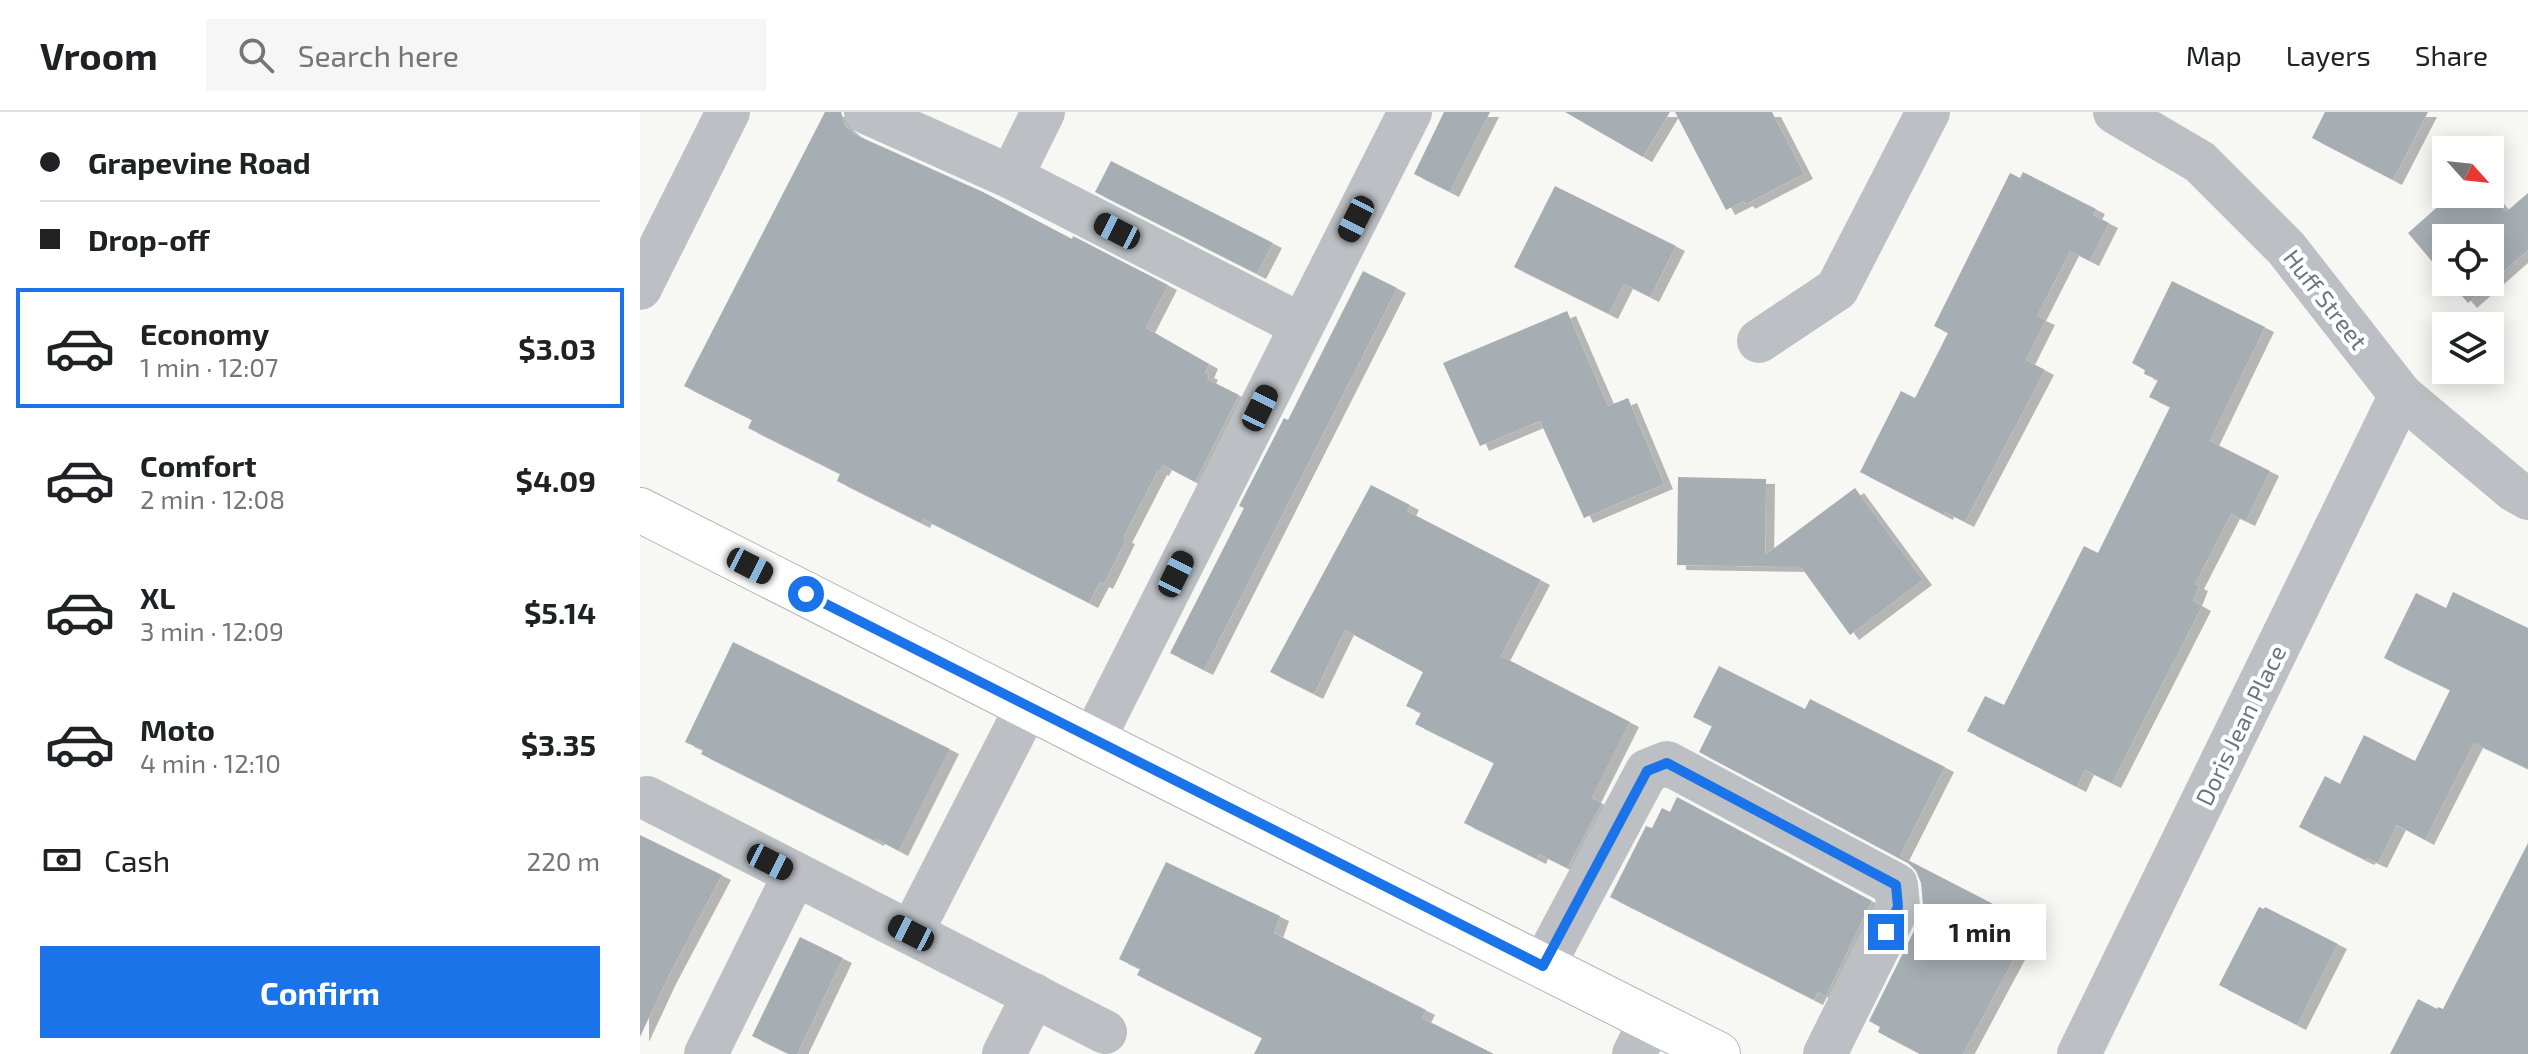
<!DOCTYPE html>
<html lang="en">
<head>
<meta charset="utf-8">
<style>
	body { margin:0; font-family:"Exo 2",sans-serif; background:#f6f6f6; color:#202124; height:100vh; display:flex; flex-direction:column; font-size:30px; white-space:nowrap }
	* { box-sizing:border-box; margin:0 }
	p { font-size:26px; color:#757577 }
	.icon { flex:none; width:44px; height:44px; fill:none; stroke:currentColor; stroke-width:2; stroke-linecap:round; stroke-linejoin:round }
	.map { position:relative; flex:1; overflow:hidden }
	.details { display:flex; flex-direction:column; background:#fff; width:640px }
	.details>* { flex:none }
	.banner { display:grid; align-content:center; height:176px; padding:0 40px; background:#fff }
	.needle { width:52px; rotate:117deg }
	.tools { position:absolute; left:1792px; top:24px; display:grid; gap:16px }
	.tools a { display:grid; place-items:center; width:72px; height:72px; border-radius:0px; background:#fff; box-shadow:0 4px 20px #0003; font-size:40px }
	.end { position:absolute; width:36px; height:36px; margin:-18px; border:10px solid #1a73e8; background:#fff; box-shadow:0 0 0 4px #fff }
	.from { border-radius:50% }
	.bubble { position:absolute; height:56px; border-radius:0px; background:#fff; box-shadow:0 4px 20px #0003; font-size:26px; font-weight:700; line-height:56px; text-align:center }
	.car { position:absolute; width:24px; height:48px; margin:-24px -12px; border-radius:10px; box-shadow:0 0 6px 2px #0007; background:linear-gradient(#222 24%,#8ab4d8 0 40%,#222 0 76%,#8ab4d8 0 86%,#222 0) }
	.banner b { display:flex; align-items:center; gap:28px; height:76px; font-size:30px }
	.banner b+b { border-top:2px solid #e0e0e0 }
	.banner i { width:20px; height:20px; background:#202124 }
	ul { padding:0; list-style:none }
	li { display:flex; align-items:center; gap:24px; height:120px; margin:0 16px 12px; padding:0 24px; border:4px solid transparent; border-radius:0px }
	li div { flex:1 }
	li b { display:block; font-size:30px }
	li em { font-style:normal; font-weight:700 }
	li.selected { border-color:#1a73e8 }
	li>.icon { width:72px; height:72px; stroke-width:1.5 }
	.pay { display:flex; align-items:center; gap:20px; height:88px; padding:0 40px; font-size:30px }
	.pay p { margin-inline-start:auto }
	.cta { display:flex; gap:16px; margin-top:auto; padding:16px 40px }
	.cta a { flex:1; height:92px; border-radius:0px; background:#1a73e8; color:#fff; font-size:32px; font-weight:700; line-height:92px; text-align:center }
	header { display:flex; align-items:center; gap:48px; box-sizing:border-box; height:112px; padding:0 40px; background:#fff; border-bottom:2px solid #e0e0e0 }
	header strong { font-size:38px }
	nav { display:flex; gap:44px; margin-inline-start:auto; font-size:28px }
	.search { width:560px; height:72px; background:#f6f6f6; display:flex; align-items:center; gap:20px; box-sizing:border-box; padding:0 28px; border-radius:0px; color:#757577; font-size:30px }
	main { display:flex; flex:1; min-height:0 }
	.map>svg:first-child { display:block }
	.building { fill:#a6aeb3; filter:url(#shadow) }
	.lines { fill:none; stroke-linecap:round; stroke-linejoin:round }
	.major-casing { stroke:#b0b5b8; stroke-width:46 }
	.minor { stroke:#bcc0c4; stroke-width:44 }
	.major { stroke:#fff; stroke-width:44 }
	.route { stroke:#1a73e8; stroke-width:10 }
	.labels { text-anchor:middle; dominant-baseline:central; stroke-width:8; stroke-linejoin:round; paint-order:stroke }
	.street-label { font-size:24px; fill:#697782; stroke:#fff }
</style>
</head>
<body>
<header>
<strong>Vroom</strong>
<div class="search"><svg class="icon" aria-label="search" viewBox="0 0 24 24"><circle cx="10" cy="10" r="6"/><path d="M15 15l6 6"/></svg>Search here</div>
<nav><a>Map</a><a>Layers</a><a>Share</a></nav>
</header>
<main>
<section class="details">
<div class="banner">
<b><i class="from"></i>Grapevine Road</b>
<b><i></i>Drop-off</b>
</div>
<ul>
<li class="selected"><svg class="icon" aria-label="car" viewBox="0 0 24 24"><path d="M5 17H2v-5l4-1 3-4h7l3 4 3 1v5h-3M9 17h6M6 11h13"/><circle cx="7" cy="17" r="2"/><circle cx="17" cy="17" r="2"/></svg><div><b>Economy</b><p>1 min · 12:07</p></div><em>$3.03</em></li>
<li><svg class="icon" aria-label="car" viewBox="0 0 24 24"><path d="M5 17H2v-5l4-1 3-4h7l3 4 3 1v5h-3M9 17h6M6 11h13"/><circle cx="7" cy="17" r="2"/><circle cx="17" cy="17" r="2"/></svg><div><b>Comfort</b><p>2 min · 12:08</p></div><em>$4.09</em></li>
<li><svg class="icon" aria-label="car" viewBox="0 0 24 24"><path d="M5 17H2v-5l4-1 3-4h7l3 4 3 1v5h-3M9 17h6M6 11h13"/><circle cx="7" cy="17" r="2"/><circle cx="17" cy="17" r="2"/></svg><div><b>XL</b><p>3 min · 12:09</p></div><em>$5.14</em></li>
<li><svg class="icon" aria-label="car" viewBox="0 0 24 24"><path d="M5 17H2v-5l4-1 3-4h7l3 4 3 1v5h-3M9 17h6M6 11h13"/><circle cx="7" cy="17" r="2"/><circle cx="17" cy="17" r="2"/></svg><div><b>Moto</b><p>4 min · 12:10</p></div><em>$3.35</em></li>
</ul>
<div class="pay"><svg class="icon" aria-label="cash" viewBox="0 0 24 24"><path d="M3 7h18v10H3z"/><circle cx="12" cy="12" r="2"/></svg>Cash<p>220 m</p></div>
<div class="cta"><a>Confirm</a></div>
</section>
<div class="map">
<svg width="1888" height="942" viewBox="0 0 1888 942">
	<defs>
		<filter id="shadow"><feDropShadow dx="9" dy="5" stdDeviation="0" flood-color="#0004"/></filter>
	</defs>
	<rect width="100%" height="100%" fill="#f7f7f4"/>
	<g class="building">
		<polygon points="185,0 201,0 205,14 216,23 343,80 432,127 433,124 528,173 506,216 569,252 565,261 569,263 567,267 599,283 555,370 523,353 520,359 518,358 483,426 486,427 464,472 460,470 449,491 283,407 281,411 197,369 200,362 108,316 112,308 44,274"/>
		<polygon points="804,0 850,0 810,80 774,62"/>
		<polygon points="925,0 1030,0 1003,45"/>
		<polygon points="1035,0 1132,0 1164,62 1106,92 1104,89 1086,98"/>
		<polygon points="1685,0 1788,0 1753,68 1672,26"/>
		<polygon points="471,49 633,131 617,162 455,80"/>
		<polygon points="1383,60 1456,97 1453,103 1469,111 1450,149 1430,139 1397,204 1406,208 1386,248 1405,258 1325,410 1305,400 1304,403 1220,360 1261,279 1275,286 1308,221 1294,214 1370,61 1380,66"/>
		<polygon points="915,74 1036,134 1010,185 984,172 969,202 874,155"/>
		<polygon points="1888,81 1888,138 1828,191 1810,170 1850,170 1850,126 1806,126 1806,166 1768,121 1812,82 1851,82 1866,100"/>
		<polygon points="723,159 757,176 564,558 530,541 604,396 599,394 644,306 648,308"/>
		<polygon points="1532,169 1625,215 1570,329 1630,359 1606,409 1591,402 1555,472 1559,474 1553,489 1562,494 1472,671 1445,658 1437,675 1327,619 1345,584 1364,593 1444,434 1458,441 1530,295 1509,285 1518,268 1504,262 1505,258 1492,251"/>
		<polygon points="927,199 968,294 988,286 1024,372 944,406 900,309 840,334 803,251"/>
		<polygon points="1038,365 1126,367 1125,443 1215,376 1283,468 1210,523 1161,455 1037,453"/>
		<polygon points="731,373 770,393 767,399 901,468 861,544 990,610 952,686 962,691 927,756 899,742 897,747 824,711 854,651 775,612 781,601 766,594 783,560 705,518 674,582 630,560"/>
		<polygon points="1813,480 1888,516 1888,657 1834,631 1785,728 1757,713 1738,751 1727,746 1725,748 1659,715 1685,664 1700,672 1724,623 1775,649 1810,578 1744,546 1776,481 1806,496"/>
		<polygon points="93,530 310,637 259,739 236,727 235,729 61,642 63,638 45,630"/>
		<polygon points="1079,554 1165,597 1170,587 1305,655 1260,744 1390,811 1383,825 1385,826 1323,942 1280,942 1238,920 1240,915 1229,909 1281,805 1283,793 1281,771 1276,759 1268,751 1059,640 1072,614 1053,605"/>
		<polygon points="1037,685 1232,789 1186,884 1178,880 1174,888 970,785 1006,714 1012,716 1022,696 1030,700"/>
		<polygon points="0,723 82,763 27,867 0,925"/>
		<polygon points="1888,731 1888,942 1750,942 1778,887 1797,897 1798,895 1803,897"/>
		<polygon points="526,750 640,804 634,821 786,898 782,906 854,942 614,942 622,926 497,863 500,857 479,847"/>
		<polygon points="1619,795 1624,797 1625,795 1698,832 1657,913 1579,873"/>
		<polygon points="160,825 203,846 157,942 149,942 112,924"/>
	</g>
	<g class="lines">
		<g class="major-casing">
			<polyline id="major" points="0,398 453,628 1078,942"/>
		</g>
		<g class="minor">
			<polyline points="226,0 371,65 661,213"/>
			<polyline points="1475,0 1560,50 1646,136 1761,283 1874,378 1888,386"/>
			<polyline points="371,65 403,0"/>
			<polyline points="0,176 88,0"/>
			<polyline points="1119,229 1197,177 1288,0"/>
			<polyline points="453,628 770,0"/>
			<polyline points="7,686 271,821 387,595"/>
			<polyline points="271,821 465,920"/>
			<polyline points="903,854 1007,659 1027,651 1256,773 1258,795 1185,942"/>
			<polyline points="66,942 155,762"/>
			<polyline points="364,942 394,883"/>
			<polyline points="994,942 1011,908"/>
			<polyline points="1439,942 1761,283"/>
		</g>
		<use href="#major" class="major"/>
	</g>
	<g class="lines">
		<polyline class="route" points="166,482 903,854 1007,659 1027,651 1256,773 1258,795 1246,820"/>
	</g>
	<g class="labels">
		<g class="street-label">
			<text transform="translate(1686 187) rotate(52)">Huff Street</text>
			<text transform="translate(1600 613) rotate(-64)">Doris Jean Place</text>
		</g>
	</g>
</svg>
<div class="tools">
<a><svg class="needle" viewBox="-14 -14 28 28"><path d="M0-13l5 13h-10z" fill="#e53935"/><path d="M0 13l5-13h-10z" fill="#757577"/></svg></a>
<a><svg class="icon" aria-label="locate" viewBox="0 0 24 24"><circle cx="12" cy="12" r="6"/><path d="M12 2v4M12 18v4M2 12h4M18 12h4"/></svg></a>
<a><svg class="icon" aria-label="layers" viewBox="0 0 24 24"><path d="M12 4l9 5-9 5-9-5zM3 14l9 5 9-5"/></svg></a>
</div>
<i class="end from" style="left:166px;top:482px"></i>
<i class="end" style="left:1246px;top:820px"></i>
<div class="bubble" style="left:1274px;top:792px;width:132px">1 min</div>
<i class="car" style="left:716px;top:107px;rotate:207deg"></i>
<i class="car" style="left:477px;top:119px;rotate:297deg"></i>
<i class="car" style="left:620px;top:296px;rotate:26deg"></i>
<i class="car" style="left:110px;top:454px;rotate:117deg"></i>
<i class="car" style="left:536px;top:462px;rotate:26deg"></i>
<i class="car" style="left:130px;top:750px;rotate:117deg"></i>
<i class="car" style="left:271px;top:821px;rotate:297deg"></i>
</div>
</main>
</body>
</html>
